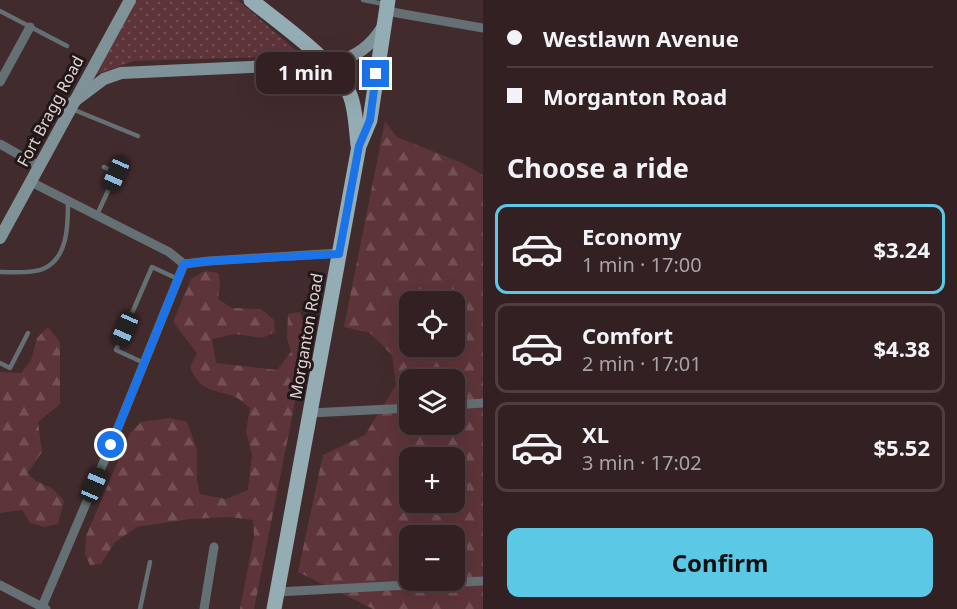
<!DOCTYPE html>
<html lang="en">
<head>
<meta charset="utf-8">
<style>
	body { margin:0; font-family:"Noto Sans",sans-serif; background:#3d2d2f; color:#f1f3f6; height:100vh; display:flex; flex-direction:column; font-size:22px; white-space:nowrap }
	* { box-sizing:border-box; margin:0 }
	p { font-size:20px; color:#a8a3a5 }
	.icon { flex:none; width:33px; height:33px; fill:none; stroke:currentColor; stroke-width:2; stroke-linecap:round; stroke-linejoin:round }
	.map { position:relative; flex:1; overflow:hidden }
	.drawer { display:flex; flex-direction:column; background:#322022; width:474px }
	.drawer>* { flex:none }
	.guide { display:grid; align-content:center; height:132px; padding:0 24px; background:#322022 }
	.tools { position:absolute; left:399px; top:291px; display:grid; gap:12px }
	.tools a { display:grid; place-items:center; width:66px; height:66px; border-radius:12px; background:#322022; box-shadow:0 6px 24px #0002,0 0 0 2px #4d3e40; font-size:30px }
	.end { position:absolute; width:27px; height:27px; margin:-14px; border:8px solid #1a73e8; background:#fff; box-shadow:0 0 0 3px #fff }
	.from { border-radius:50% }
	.bubble { position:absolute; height:42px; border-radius:12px; background:#322022; box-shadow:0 6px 24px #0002,0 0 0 2px #4d3e40; font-size:20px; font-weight:700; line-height:42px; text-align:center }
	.car { position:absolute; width:18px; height:36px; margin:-18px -9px; border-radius:8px; box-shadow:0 0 4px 2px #0007; background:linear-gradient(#222 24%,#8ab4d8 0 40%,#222 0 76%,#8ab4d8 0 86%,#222 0) }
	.guide b { display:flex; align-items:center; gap:21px; height:57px; font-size:22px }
	.guide b+b { border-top:2px solid #4d3e40 }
	.guide i { width:15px; height:15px; background:#f1f3f6 }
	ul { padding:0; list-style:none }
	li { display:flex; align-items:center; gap:18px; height:90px; margin:0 12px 9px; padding:0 12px; border:3px solid #4d3e40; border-radius:12px }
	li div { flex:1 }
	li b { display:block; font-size:22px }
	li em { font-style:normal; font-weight:700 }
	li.active { border-color:#5bc8e6 }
	li>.icon { width:54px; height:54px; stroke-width:1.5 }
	h2 { padding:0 24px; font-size:27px; line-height:72px }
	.primary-button { display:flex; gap:12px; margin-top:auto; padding:12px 24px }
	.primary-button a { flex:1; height:69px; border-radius:12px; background:#5bc8e6; color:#111; font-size:24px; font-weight:700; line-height:69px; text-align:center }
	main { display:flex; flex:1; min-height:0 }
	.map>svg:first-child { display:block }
	.forest { fill:url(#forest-firs); fill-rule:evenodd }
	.park { fill:url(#park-dots) }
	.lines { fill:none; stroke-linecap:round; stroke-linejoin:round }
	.lane { stroke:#647073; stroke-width:4.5 }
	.street { stroke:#647073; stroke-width:9 }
	.secondary { stroke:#7f9298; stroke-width:12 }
	.primary { stroke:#94acb3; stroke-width:15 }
	.route { stroke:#1a73e8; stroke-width:8 }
	.labels { text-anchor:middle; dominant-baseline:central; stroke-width:6; stroke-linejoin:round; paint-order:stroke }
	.street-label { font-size:16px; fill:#e1d2d2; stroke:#221718 }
</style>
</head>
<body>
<main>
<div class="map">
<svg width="483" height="609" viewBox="0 0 483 609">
	<defs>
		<pattern id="forest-firs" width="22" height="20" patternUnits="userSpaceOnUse" patternTransform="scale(1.5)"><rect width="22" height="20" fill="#5d3439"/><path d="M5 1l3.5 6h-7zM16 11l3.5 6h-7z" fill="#745055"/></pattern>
		<pattern id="park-dots" width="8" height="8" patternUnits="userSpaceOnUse" patternTransform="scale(1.5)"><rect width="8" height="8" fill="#5d3439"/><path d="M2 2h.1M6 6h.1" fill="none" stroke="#745055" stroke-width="1.8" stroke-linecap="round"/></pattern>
	</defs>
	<rect width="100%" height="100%" fill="#422b2d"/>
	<g class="forest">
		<path d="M 385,121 L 397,137 L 462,163 L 483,175 L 483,609 L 373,609 L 298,572 L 323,455 L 365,435 L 396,385 L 392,355 L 370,333 L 344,327 ZM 410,302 L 454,302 L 454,346 L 410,346 ZM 410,380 L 454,380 L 454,424 L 410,424 ZM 410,458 L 454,458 L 454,502 L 410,502 ZM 410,536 L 454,536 L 454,580 L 410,580 Z"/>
		<path d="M 205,271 L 218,273 L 220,284 L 218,299 L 232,308 L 261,309 L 274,320 L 275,332 L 262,338 L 235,334 L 212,339 L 216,363 L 277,370 L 291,352 L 287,338 L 288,314 L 300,312 L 308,336 L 254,609 L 240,609 L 254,536 L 253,520 L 230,517 L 190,519 L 137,527 L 115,542 L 101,564 L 90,565 L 85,554 L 86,536 L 130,433 L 141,422 L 170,418 L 187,422 L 197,449 L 197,480 L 200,494 L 226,499 L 248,490 L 252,455 L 246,431 L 250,408 C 244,404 239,398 233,396 C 212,389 199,391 190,367 L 197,353 L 173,322 L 191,279 Z"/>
		<polygon points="48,327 60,342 60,404 38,422 42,452 27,473 36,481 53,489 64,501 58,524 44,527 30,523 22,510 0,513 0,372 21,373 31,360 37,338"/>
	</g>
	<polygon class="park" points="134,0 238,0 300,54 298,56 134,61 95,75"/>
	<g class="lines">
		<g class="lane">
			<polyline points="363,0 384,4"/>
			<polyline points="0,11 67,46"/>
			<polyline points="72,109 138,136"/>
			<polyline points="97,215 116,173 104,167"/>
			<path d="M 0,272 C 13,272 31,274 43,269 C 69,258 68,222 68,200"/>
			<polyline points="0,363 10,368 28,333"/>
			<polyline points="144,363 116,350 152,267 178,279"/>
			<polyline points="140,609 150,562"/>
		</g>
		<g class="street">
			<polyline points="386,11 483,28"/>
			<polyline points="0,82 30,27"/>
			<polyline points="0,144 39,166"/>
			<polyline points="31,182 169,252 184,264 209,261 339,253"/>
			<polyline points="454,405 483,403"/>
			<polyline points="310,413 410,408"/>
			<polyline points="0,585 46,609"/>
			<polyline points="277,592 483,581"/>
			<polyline points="41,609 111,445 184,264"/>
			<polyline points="204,609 214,547"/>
		</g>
		<g class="secondary">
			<path d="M 72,103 L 104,79 L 121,73 L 336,63 C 357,55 370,47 382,28"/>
			<polyline points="0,238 130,0"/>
		</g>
		<g class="primary">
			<path d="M 251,0 C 280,24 335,61 350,95 C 356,110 356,128 358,145"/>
			<polyline points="274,609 359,146 370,120 388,0"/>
		</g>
	</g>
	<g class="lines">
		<polyline class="route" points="111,445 184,264 209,261 339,254 359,146 370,120 376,74"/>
	</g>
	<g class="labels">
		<g class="street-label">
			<text transform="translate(50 111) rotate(-62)">Fort Bragg Road</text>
			<text transform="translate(306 336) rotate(-80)">Morganton Road</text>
		</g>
	</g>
</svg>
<div class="tools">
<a><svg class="icon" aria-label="locate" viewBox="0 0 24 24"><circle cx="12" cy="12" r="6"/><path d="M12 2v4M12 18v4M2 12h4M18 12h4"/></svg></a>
<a><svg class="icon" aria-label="layers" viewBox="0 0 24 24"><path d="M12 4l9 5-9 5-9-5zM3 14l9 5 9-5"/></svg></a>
<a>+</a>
<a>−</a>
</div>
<i class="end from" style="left:111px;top:445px"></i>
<i class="end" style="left:376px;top:74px"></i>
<div class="bubble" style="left:256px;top:52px;width:99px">1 min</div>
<i class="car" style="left:116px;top:174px;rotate:204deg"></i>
<i class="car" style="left:125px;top:329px;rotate:204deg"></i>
<i class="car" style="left:94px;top:485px;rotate:23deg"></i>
</div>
<section class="drawer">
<div class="guide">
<b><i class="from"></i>Westlawn Avenue</b>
<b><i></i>Morganton Road</b>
</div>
<h2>Choose a ride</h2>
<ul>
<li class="active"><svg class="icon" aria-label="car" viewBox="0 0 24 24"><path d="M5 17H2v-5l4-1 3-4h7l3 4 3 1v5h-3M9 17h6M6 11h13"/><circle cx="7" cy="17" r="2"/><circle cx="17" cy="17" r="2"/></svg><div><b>Economy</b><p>1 min · 17:00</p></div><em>$3.24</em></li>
<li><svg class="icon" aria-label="car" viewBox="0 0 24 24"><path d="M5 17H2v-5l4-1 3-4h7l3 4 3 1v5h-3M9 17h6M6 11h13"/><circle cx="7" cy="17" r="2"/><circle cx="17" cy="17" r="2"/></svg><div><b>Comfort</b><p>2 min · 17:01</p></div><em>$4.38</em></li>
<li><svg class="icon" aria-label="car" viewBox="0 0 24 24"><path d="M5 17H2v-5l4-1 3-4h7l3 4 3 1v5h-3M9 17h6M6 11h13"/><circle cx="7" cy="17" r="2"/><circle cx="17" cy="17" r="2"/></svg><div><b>XL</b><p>3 min · 17:02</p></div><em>$5.52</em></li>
</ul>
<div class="primary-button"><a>Confirm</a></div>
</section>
</main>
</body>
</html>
